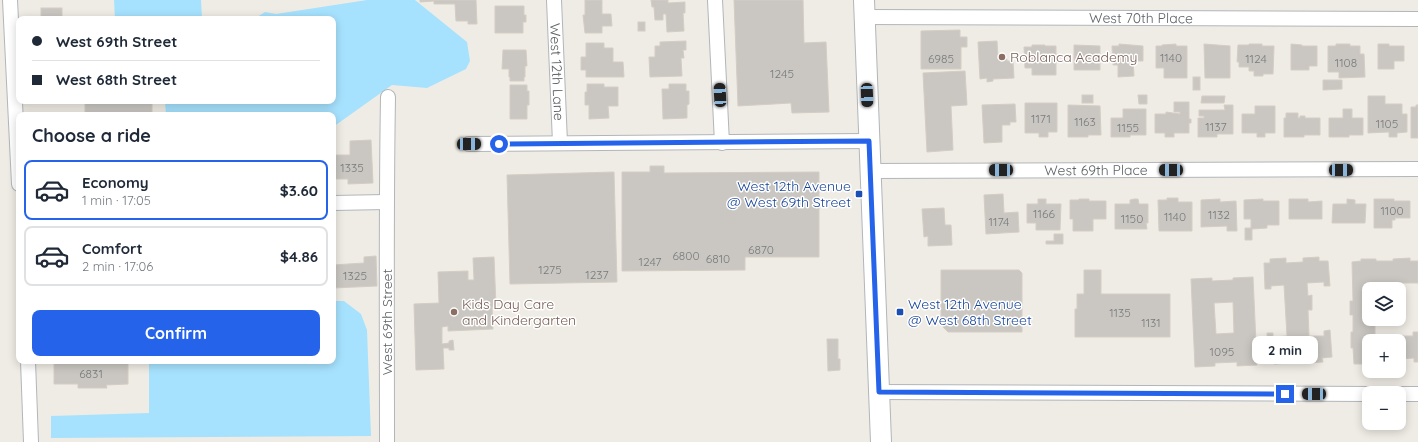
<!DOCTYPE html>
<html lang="en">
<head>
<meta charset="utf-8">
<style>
	body { margin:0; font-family:Quicksand,sans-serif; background:#f2f2f3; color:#1f2937; height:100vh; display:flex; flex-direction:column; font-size:15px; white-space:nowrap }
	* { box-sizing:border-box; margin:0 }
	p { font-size:13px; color:#747a83 }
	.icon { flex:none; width:22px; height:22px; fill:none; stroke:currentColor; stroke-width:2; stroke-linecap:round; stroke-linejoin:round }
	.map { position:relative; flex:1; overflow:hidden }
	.details { position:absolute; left:16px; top:112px; width:320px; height:252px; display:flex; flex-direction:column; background:#fff; border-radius:8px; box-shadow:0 2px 10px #0003 }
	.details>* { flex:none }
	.banner { position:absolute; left:16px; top:16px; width:320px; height:88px; border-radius:8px; box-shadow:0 2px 10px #0003; display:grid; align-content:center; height:88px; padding:0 16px; background:#fff }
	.controls { position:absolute; left:1362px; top:282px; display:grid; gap:8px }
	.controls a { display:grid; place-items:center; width:44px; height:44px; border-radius:8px; background:#fff; box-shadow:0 2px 10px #0003; font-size:20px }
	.end { position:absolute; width:18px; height:18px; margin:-9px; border:5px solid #2563eb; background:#fff; box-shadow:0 0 0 2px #fff }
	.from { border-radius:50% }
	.bubble { position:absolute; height:28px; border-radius:8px; background:#fff; box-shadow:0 2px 10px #0003; font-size:13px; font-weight:800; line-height:28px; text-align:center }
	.car { position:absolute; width:12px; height:24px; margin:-12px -6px; border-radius:5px; box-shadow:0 0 3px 1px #0007; background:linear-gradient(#222 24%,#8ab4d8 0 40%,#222 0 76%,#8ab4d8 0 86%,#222 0) }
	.banner b { display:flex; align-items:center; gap:14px; height:38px; font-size:15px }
	.banner b+b { border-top:1px solid #e0e1e3 }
	.banner i { width:10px; height:10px; background:#1f2937 }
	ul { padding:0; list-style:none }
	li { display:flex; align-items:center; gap:12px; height:60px; margin:0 8px 6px; padding:0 8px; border:2px solid #e0e1e3; border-radius:8px }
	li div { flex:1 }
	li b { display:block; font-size:15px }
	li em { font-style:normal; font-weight:800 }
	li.selected { border-color:#2563eb }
	li>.icon { width:36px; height:36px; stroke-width:1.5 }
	h2 { padding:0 16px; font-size:18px; line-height:48px }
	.button { display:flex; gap:8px; margin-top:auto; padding:8px 16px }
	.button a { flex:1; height:46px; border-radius:8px; background:#2563eb; color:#fff; font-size:16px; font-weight:800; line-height:46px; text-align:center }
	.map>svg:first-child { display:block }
	.water { fill:#a6e2fe }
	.building { fill:#cac7c2; stroke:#d4cdc3; fill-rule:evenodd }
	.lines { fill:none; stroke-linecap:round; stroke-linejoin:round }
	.street-casing { stroke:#b2b6ba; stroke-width:16 }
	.secondary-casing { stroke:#b1b6ba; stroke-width:22 }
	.street { stroke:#fff; stroke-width:14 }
	.secondary { stroke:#fff; stroke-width:20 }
	.route { stroke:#2563eb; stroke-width:5 }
	.education-dot { fill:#8d6e63; stroke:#fff; stroke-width:1.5 }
	.transit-dot { fill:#1a4fb4; stroke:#fff; stroke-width:1.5 }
	.labels { text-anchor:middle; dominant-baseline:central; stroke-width:3; stroke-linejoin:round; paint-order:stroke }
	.number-label { font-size:12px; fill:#787b7c }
	.street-label { font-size:14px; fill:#5d6265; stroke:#fff }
	.education-label { font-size:14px; fill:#785e54; stroke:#fff; text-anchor:start }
	.transit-label { font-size:14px; fill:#164399; stroke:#fff; text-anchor:end }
</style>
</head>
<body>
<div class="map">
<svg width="1418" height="442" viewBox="0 0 1418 442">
	<rect width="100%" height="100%" fill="#efece5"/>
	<g class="water">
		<polygon points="114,0 201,0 202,19 115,19"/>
		<polygon points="367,0 415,0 467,42 470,61 466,69 427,88 392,85 333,127 333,115 166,115 165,101 333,101 333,19 254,19 265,12 276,14"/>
		<polygon points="333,301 344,301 361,314 367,330 371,436 51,438 51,416 149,413 149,361 333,361"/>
	</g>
	<g class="building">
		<polygon points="420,0 476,0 477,24 468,24 468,21 456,21 455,4 434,4 434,1 420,2"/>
		<polygon points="585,0 602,0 602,14 611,14 612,26 602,26 602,33 585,33 583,15 585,15"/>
		<polygon points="651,0 668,0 668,3 685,2 685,13 683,13 684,31 667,32 666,14 663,14 663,20 655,20 654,7 652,7"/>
		<polygon points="734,0 803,0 804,43 826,42 829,112 792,113 791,103 738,106"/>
		<polygon points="495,6 524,6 524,15 526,15 526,22 523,22 523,33 495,33"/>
		<rect x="41" y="8" width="21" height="11"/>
		<rect x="638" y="22" width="7" height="9"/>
		<polygon points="960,30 960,37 967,37 967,47 961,47 961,69 921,69 921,31"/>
		<polygon points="686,41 686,50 683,50 684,58 681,58 682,76 650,77 649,57 655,57 655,46 660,46 660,42"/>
		<polygon points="997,41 998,59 1007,59 1007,61 1013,61 1014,78 993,79 993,81 987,82 987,78 980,79 978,42"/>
		<polygon points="586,43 604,43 604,48 613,48 613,62 623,62 624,77 586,77 586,70 581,70 581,57 586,57"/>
		<polygon points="1119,44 1143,46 1143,61 1133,61 1134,76 1118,77 1118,65 1113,65 1112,46 1119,46"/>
		<polygon points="1176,44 1176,46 1187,46 1187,78 1164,78 1164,68 1156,68 1156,46 1162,46 1162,45"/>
		<polygon points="1204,44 1230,46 1230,78 1205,78"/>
		<polygon points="1249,44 1262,44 1262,46 1274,46 1273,74 1263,74 1263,76 1254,76 1254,71 1249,71 1249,67 1239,67 1239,62 1237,62 1238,45 1249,45"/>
		<polygon points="1291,44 1302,45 1302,46 1317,46 1317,66 1309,66 1309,70 1291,70"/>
		<polygon points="1336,44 1350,44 1350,46 1360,46 1360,54 1364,54 1365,77 1339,78 1339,72 1328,72 1328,46 1336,46"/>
		<polygon points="1378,44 1389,44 1389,46 1404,46 1404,61 1394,61 1394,69 1378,69"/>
		<polygon points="1032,45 1045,45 1045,46 1056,46 1056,75 1032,75 1032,68 1025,68 1024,47 1032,47"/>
		<polygon points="1074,45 1100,46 1100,70 1074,70"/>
		<polygon points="503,50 526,50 527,66 525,66 525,77 524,77 524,81 510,81 510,77 509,77 509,69 502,69"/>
		<polygon points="965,71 967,105 951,106 953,150 927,152 923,73"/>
		<rect x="1193" y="77" width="7" height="13"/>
		<polygon points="1323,80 1342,80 1342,89 1323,90"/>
		<polygon points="587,84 604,84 604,87 618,87 618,106 608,106 609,118 589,119 589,105 585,105 585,92 587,92"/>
		<polygon points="669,84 686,84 686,91 689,91 689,104 687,105 687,118 663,119 662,89 669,89"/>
		<polygon points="510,85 527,85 527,91 529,91 529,105 527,105 527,119 510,119"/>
		<rect x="1082" y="95" width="11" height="8"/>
		<polygon points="1138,95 1147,95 1147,104 1139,104"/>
		<polygon points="1202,96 1225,96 1224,103 1201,103"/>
		<polygon points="1368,96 1385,96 1385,104 1402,104 1402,114 1407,114 1407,132 1397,133 1397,137 1389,137 1389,132 1368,133"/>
		<rect x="85" y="101" width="67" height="14"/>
		<polygon points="1174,102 1189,102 1189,119 1191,119 1191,123 1189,123 1189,133 1174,133 1174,137 1165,137 1165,133 1155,133 1155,114 1166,114 1166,112 1180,114 1180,112 1174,112"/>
		<polygon points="1025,103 1057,103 1057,132 1048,132 1048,137 1039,137 1039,133 1025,133"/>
		<polygon points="1015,104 1016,122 1010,122 1010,125 1002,125 1002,142 984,143 982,105"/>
		<polygon points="1068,105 1100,106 1101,135 1088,135 1088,137 1068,137"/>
		<polygon points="1224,105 1233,105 1233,134 1217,134 1217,137 1198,137 1198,118 1204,118 1204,116 1199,116 1199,110 1225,110"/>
		<polygon points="1416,105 1418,105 1418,138 1411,138 1411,107 1416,107"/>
		<polygon points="1255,106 1275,106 1275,133 1265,133 1265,137 1257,137 1257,133 1242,133 1242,114 1255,114"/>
		<polygon points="1123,109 1146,109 1146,135 1130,135 1130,137 1111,137 1111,118 1123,118"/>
		<polygon points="1343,109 1352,109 1352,118 1363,118 1363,135 1349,135 1349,137 1329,137 1329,118 1343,118"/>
		<polygon points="1286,113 1298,113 1298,118 1300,118 1300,116 1305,116 1305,118 1320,118 1320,135 1304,135 1304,137 1284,137 1284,118 1286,118"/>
		<polygon points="371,140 373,183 348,184 348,179 333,179 333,155 350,155 350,141"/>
		<polygon points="650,166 664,166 664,173 819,172 819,257 745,257 745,270 622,271 622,172 650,172"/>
		<polygon points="614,172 617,282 510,284 507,175"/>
		<polygon points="1003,194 1004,213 1018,212 1019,232 986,234 984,195"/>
		<polygon points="1167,198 1178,198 1178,202 1192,202 1192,231 1159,231 1158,200 1167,200"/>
		<polygon points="1038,199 1046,199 1046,204 1061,204 1060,230 1036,230 1036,223 1027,223 1027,204 1038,204"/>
		<polygon points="1079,199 1089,199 1089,201 1106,201 1106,219 1093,219 1093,231 1073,231 1073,219 1070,219 1070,200 1079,200"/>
		<polygon points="1134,199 1138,199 1139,204 1148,204 1148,223 1146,223 1147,229 1115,229 1115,204 1130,204 1130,200"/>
		<polygon points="1220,199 1220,202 1236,201 1237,231 1227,231 1227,226 1201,227 1201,200"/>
		<polygon points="1263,199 1263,201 1279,201 1279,225 1267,225 1267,228 1252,229 1252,240 1245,240 1245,228 1251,228 1251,219 1244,219 1244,200"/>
		<polygon points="1289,199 1308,199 1308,202 1322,201 1322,219 1289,219"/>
		<polygon points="1347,199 1355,200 1355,204 1366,204 1365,223 1332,223 1333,204 1347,204"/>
		<polygon points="1374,199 1394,199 1394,201 1410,201 1410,218 1395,218 1395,220 1392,220 1392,228 1374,228"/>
		<polygon points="944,208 945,225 951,225 952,245 928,246 928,236 924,237 922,209"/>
		<polygon points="1054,234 1063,234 1063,244 1046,244 1046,241 1054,241"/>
		<polygon points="376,256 377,286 333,288 333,265 364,263 364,257"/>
		<polygon points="494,257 496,306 492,307 493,329 448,331 448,326 442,327 442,344 449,343 449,341 453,340 454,350 449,350 449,348 443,348 444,369 416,370 414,304 439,303 438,272 468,271 468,280 474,280 473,258"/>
		<polygon points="1319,257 1319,261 1328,261 1330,286 1324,286 1324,282 1307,283 1308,296 1312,295 1312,310 1308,310 1309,336 1324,336 1324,331 1330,330 1332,357 1322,358 1323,362 1308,363 1307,357 1290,358 1290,363 1274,364 1274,360 1268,360 1267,333 1273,333 1273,337 1287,336 1284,285 1271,286 1271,289 1265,289 1264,263 1270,263 1270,259 1286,258 1286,263 1303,262 1303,258"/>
		<polygon points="1410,258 1410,261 1418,261 1418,283 1375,283 1375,289 1369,289 1369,319 1375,319 1375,336 1413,336 1413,332 1418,332 1418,362 1414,362 1414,358 1399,359 1399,341 1369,341 1369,364 1354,364 1353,348 1351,348 1351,332 1353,332 1353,315 1350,315 1350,301 1353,301 1352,262 1361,261 1361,259 1376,259 1376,261 1393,261 1393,259"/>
		<polygon points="941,270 1019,270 1022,273 1022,332 948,332 939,323 941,322"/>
		<polygon points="1084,270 1101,270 1101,294 1170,294 1170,337 1075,337 1075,309 1077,309 1077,294 1084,294"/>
		<path d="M 1253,277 L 1257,365 L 1237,366 L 1237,362 L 1215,363 L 1215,366 L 1195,367 L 1191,279 L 1212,278 L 1212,281 L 1233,280 L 1233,278 ZM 1233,302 L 1234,333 L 1216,334 L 1214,303 Z"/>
		<polygon points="827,339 838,339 838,359 840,359 840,370 828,371"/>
		<polygon points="54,361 128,361 128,384 106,385 107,388 78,388 78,384 54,384"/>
	</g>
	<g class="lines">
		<g class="street-casing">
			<g id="street">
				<polyline points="10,0 19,184"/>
				<path id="s1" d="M 554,0 L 560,143"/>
				<polyline points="715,0 722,143"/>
				<path id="s2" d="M 864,17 L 1418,19"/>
				<polyline points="469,144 869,141"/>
				<path id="s3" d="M 870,171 L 1418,169"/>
				<polyline points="333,203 386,202"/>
				<polyline points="28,361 31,442"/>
				<polyline points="879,392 1369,394"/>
				<polyline points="1399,394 1418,394"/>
				<path d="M 387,442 C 387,327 386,212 388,97"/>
			</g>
		</g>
		<g class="secondary-casing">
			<polyline id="secondary" points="864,0 881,442"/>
		</g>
		<use href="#street" class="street"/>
		<use href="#secondary" class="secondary"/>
	</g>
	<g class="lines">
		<polyline class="route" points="499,144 869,141 879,392 1285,394"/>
	</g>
	<g class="education-dot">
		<circle cx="1002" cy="57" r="4"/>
		<circle cx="454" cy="312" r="4"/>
	</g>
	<g class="transit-dot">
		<rect x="855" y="190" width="8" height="8" rx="2"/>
		<rect x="896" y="308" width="8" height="8" rx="2"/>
	</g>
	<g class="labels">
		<g class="number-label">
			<text x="1171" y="57">1140</text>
			<text x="941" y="58">6985</text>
			<text x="1256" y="58">1124</text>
			<text x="1346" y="62">1108</text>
			<text x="782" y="73">1245</text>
			<text x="1041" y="118">1171</text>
			<text x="1085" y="121">1163</text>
			<text x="1387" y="123">1105</text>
			<text x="1216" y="126">1137</text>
			<text x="1128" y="127">1155</text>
			<text x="352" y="167">1335</text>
			<text x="1392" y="210">1100</text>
			<text x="1044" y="213">1166</text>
			<text x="1219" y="214">1132</text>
			<text x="1175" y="216">1140</text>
			<text x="1132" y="218">1150</text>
			<text x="999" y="221">1174</text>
			<text x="761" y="249">6870</text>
			<text x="686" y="255">6800</text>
			<text x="718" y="258">6810</text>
			<text x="650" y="261">1247</text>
			<text x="550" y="269">1275</text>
			<text x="597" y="274">1237</text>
			<text x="355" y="275">1325</text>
			<text x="1120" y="312">1135</text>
			<text x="1151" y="322">1131</text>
			<text x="1222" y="351">1095</text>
			<text x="91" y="373">6831</text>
		</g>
		<g class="street-label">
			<text stroke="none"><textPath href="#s2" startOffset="277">West 70th Place</textPath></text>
			<text stroke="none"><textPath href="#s1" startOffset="72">West 12th Lane</textPath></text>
			<text stroke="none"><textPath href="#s3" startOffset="226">West 69th Place</textPath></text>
			<text transform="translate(387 322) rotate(-90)">West 69th Street</text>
		</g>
		<g class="education-label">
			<text x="1010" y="57">Roblanca Academy</text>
			<text x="462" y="304">Kids Day Care<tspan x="462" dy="16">and Kindergarten</tspan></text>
		</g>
		<g class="transit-label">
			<text x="851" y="186">West 12th Avenue<tspan x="851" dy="16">@ West 69th Street</tspan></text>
			<text x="908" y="304" text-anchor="start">West 12th Avenue<tspan x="908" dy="16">@ West 68th Street</tspan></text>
		</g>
	</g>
</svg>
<div class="controls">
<a><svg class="icon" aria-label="layers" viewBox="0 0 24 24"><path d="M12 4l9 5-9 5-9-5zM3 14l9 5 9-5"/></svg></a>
<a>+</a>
<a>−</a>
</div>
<i class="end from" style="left:499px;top:144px"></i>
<i class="end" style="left:1285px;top:394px"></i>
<div class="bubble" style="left:1252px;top:336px;width:66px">2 min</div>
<i class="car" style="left:720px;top:95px;rotate:357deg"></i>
<i class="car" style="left:867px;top:95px;rotate:178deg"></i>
<i class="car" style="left:469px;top:144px;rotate:89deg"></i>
<i class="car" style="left:1001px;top:170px;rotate:270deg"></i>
<i class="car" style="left:1171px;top:170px;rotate:270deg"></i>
<i class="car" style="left:1341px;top:170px;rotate:90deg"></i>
<i class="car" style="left:1314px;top:394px;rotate:270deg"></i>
<div class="banner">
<b><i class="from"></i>West 69th Street</b>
<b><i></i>West 68th Street</b>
</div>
<section class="details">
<h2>Choose a ride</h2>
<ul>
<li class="selected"><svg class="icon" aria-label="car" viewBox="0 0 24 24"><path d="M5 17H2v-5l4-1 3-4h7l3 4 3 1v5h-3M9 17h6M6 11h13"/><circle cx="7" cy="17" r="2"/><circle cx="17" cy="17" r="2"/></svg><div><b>Economy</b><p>1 min · 17:05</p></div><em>$3.60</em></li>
<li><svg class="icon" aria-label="car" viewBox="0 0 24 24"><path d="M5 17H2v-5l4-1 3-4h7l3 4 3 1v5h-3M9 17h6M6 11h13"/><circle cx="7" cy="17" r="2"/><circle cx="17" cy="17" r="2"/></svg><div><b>Comfort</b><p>2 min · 17:06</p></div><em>$4.86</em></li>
</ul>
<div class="button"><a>Confirm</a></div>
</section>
</div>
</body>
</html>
